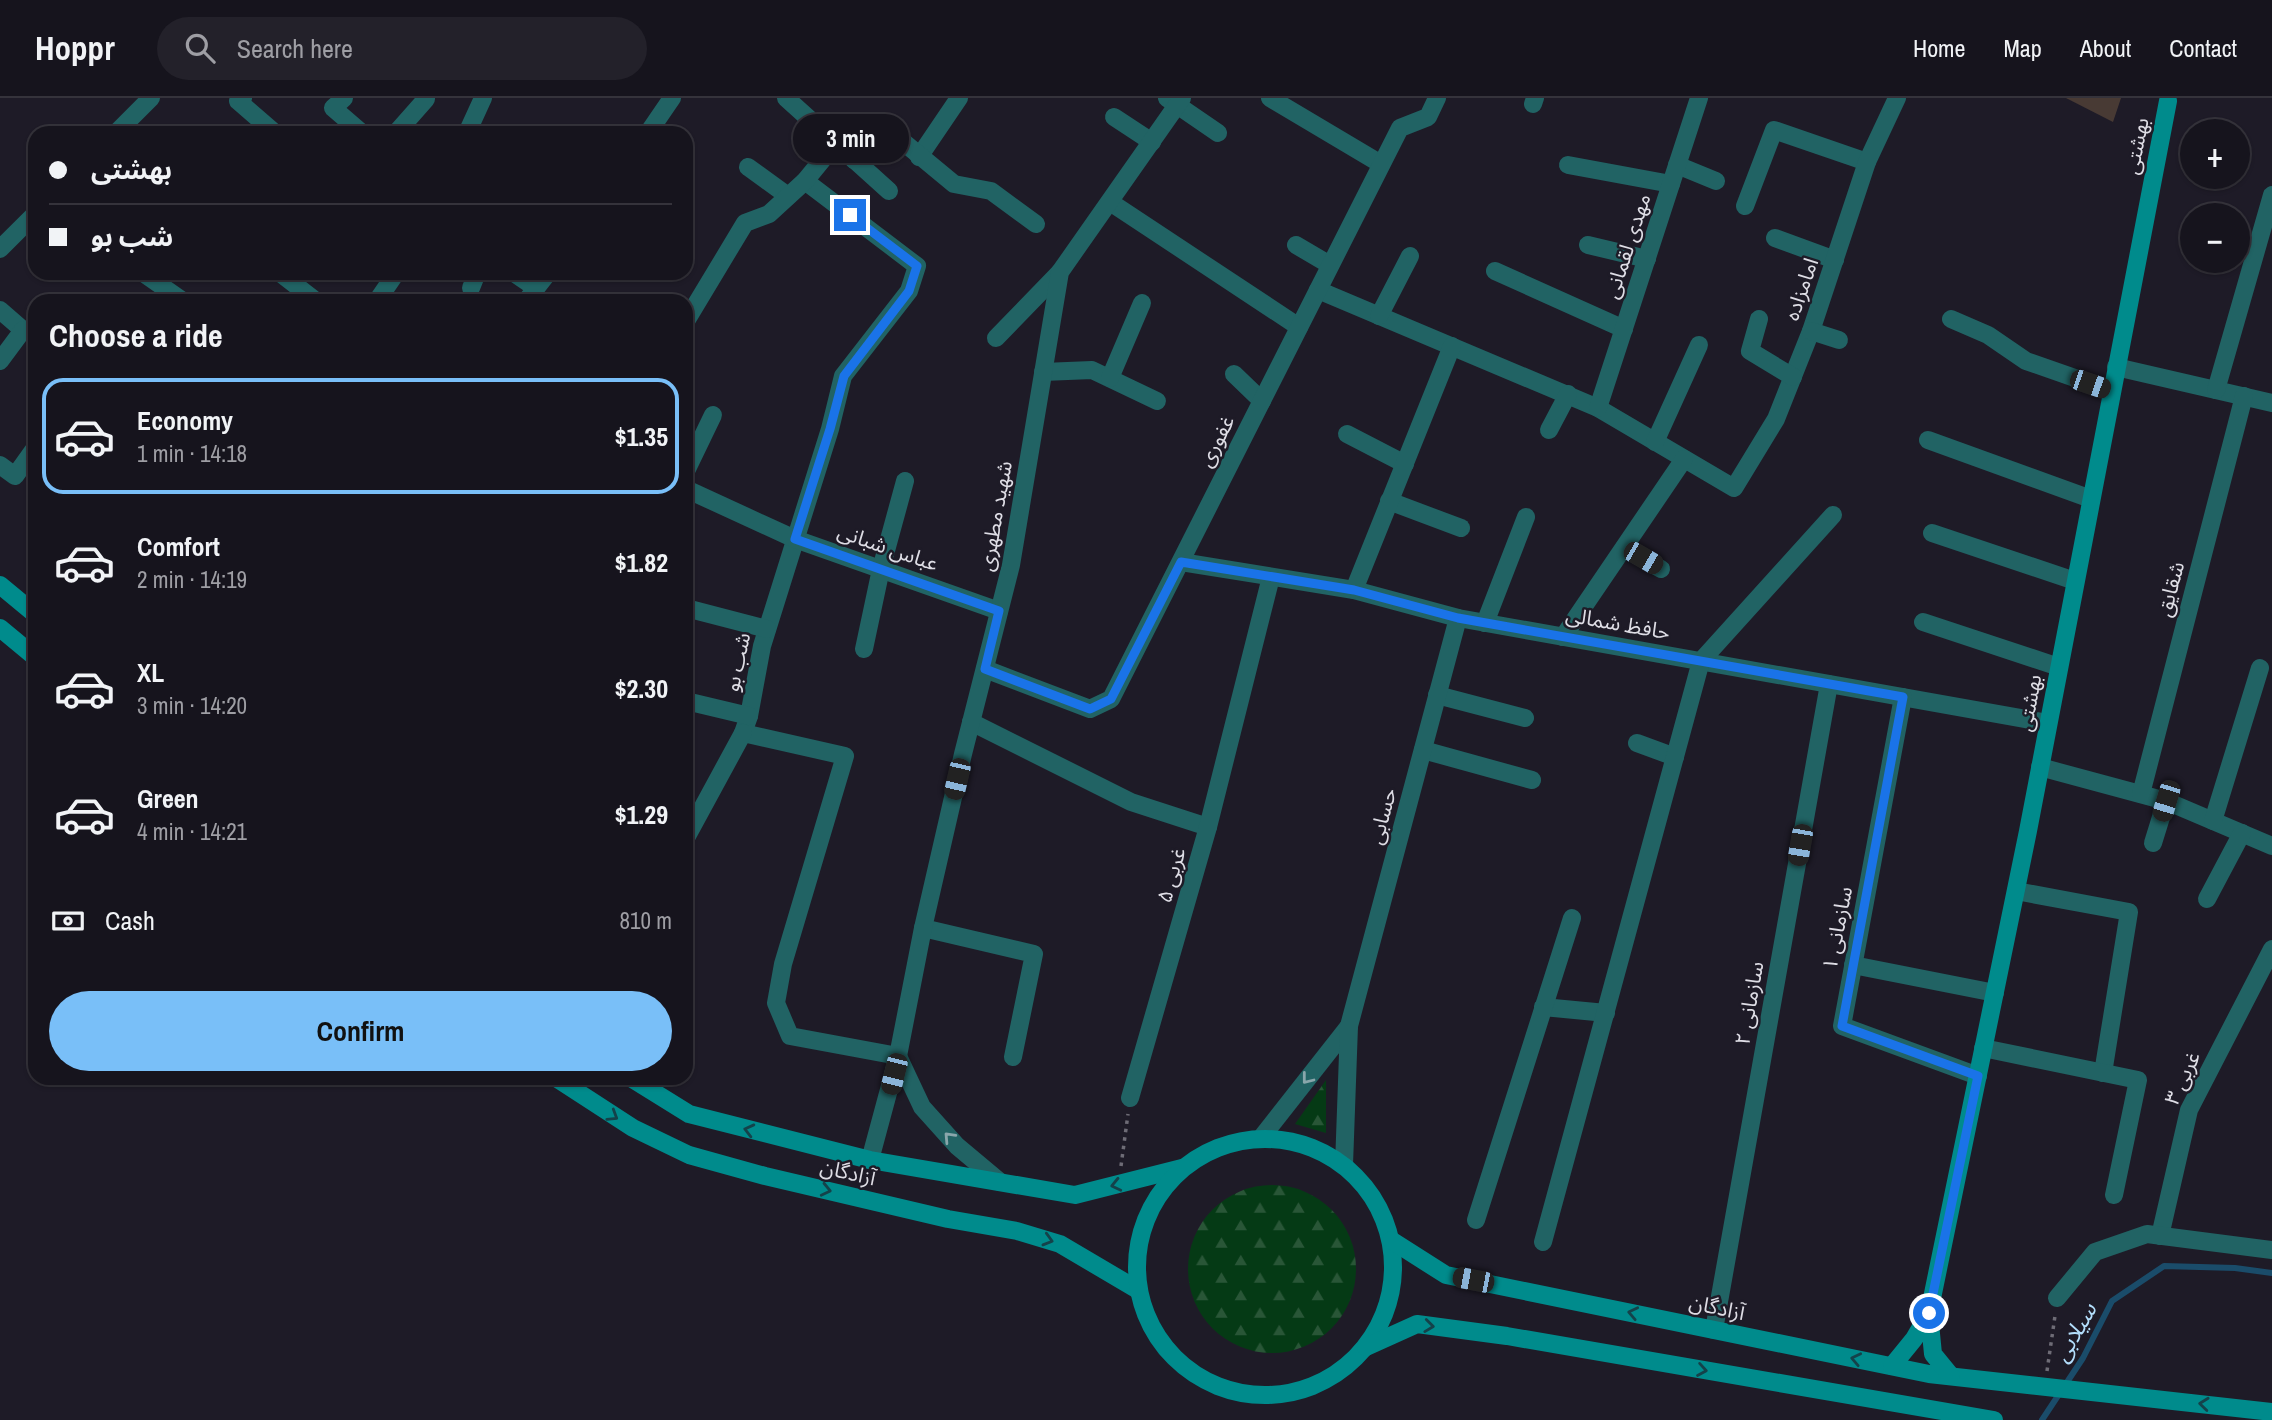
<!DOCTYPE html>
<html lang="en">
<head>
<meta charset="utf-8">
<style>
	body { margin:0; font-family:"Archivo Narrow","Noto Sans Arabic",sans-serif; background:#23212a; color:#f1f3f6; height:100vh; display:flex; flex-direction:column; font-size:26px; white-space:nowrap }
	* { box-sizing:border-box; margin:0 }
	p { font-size:23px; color:#9e9ea4 }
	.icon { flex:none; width:38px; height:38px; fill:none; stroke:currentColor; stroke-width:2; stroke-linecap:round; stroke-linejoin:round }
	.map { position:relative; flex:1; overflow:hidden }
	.side { position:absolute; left:28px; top:196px; width:665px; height:791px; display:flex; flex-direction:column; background:#16141d; border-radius:21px; box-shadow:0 2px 5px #0004,0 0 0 2px #35333b }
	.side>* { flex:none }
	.top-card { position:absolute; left:28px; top:28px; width:665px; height:154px; border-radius:21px; box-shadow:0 2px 5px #0004,0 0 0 2px #35333b; display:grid; align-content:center; height:154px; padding:0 21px; background:#16141d }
	.buttons { position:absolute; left:2180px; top:21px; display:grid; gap:14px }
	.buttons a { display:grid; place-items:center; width:70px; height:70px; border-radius:50%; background:#16141d; box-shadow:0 2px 5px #0004,0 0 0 2px #35333b; font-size:35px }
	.end { position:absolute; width:32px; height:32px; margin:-16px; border:9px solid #1a73e8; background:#fff; box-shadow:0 0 0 4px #fff }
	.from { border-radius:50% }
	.bubble { position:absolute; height:49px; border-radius:24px; background:#16141d; box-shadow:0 2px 5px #0004,0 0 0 2px #35333b; font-size:23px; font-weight:700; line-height:49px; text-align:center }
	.car { position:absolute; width:21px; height:42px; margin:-21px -10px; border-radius:9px; box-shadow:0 0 5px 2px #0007; background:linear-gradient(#222 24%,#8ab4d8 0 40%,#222 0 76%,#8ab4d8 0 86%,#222 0) }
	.top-card b { display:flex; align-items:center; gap:24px; height:66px; font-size:26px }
	.top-card b+b { border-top:2px solid #35333b }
	.top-card i { width:18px; height:18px; background:#f1f3f6 }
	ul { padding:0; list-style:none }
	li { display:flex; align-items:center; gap:21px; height:116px; margin:0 14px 10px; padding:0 7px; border:4px solid transparent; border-radius:21px }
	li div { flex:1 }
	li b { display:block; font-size:26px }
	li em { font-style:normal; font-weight:700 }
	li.active { border-color:#79bff8 }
	li>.icon { width:63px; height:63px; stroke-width:1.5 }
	h2 { padding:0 21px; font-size:32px; line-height:84px }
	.pay { display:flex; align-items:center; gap:18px; height:77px; padding:0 21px; font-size:26px }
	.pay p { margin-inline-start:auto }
	.primary-button { display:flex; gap:14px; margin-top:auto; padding:14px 21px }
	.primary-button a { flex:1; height:80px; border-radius:42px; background:#79bff8; color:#111; font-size:28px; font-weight:700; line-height:80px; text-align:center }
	header { display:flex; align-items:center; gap:42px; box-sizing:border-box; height:98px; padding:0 35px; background:#16141d; border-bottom:2px solid #35333b }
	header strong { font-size:33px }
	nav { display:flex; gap:38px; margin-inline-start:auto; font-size:24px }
	.search { width:490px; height:63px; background:#23212a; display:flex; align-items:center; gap:18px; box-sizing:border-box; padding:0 24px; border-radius:38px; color:#9e9ea4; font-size:26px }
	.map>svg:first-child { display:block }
	.forest { fill:url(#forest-firs) }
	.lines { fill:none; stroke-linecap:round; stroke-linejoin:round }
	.stream { stroke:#1a4c6a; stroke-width:6 }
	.building { fill:#483a34 }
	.path { stroke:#6e6c76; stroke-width:3.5; stroke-dasharray:3.5 5; stroke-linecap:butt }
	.minor { stroke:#216364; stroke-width:18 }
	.tertiary { stroke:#216364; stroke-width:18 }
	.secondary { stroke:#008b8c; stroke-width:18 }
	.oneway { stroke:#89a6ab }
	.oneway2 { stroke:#14424a }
	.route { stroke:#1a73e8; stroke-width:9 }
	.labels { text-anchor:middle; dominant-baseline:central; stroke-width:5; stroke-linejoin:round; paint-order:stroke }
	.street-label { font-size:21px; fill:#dedde5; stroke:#1e1b27 }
	.water-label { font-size:23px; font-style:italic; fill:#b3defc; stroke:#1e1b27 }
</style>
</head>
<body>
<header>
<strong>Hoppr</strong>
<div class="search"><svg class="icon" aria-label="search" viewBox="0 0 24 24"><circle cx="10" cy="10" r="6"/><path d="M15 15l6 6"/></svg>Search here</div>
<nav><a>Home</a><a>Map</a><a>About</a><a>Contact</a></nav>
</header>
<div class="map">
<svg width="2272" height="1322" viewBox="0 0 2272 1322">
	<defs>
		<pattern id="forest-firs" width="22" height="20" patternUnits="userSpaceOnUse" patternTransform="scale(1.75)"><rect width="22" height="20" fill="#053a15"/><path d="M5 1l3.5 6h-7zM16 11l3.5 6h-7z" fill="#295637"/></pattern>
	</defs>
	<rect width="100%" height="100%" fill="#1e1b27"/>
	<g class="forest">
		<polygon points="1326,982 1326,1035 1295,1026"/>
		<circle cx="1272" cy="1171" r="84"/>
	</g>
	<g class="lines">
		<polyline class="stream" points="2042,1322 2083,1260 2112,1203 2164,1168 2235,1170 2272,1175"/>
	</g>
	<polygon class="building" points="2066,0 2121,0 2113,24"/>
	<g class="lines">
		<g class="path">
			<polyline points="1121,1068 1128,1016"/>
			<polyline points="2047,1273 2055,1218"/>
		</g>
		<g class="minor">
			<polyline points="243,0 238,3 275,35"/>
			<polyline points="344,0 333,10 362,35"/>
			<polyline points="786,0 889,93"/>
			<polyline points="1167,0 1218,35"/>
			<polyline points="1270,0 1381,66"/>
			<polyline points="1533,6 1535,0"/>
			<polyline points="1114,19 1152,44"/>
			<polyline points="116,35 151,0"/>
			<polyline points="396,35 426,1"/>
			<polyline points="467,35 483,0"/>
			<polyline points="919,59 959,0"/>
			<polyline points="854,62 890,33 954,86 991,93 1036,126"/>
			<polyline points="1568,67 1671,86"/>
			<polyline points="1677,67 1716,83"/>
			<polyline points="748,69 788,98"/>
			<polyline points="805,83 917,168 909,193 843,278 830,331 762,548 749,618 743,635 845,658 783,866 776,905 790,938 898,958"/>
			<polyline points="1110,104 1299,229"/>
			<polyline points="1745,108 1774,32 1867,64"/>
			<polyline points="1775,140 1835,162"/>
			<polyline points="1296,147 1330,167"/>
			<polyline points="1588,147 1647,161"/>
			<polyline points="0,151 35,116"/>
			<polyline points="1495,173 1624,231"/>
			<polyline points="143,175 183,203"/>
			<polyline points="280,175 316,203"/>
			<polyline points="514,175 536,190"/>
			<polyline points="471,190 477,175"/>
			<polyline points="1318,192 1598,310 1734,390 1776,321 1811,233 1867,64 1897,0"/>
			<polyline points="377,203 396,175"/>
			<polyline points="0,212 23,232 35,232"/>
			<polyline points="1379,218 1410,158"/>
			<polyline points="1759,221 1750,253 1793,279"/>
			<polyline points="1951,221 1988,237 2026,263 2112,293"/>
			<polyline points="686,223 745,125 769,116 805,83 836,45"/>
			<polyline points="1811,233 1839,242"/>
			<polyline points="996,240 1060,174"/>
			<polyline points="0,263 23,232"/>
			<polyline points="2116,269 2272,305"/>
			<polyline points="1043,274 1092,272 1157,303"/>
			<polyline points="1234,276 1262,303"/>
			<polyline points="1110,280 1142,205"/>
			<polyline points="2216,292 2272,97"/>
			<polyline points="1598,310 1699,0"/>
			<polyline points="1549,332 1568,296"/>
			<polyline points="1347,336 1405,366"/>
			<polyline points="1928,342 2091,401"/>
			<polyline points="1655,344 1699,247"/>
			<polyline points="0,367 15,378 35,350"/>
			<polyline points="686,373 713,317"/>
			<polyline points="686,391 795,441 999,513"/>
			<polyline points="1389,403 1461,430"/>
			<polyline points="1932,435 2075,483"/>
			<polyline points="1624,450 1661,471"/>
			<polyline points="1181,464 1354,492 1458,520 2048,625"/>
			<polyline points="1354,492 1452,248"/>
			<polyline points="686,510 767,531"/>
			<polyline points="1923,524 2059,569"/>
			<polyline points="1485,525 1526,419"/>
			<polyline points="1563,539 1684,361"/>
			<polyline points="864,551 881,471 905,383"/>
			<polyline points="985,571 1090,611 1111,601 1400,30 1428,19 1437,0"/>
			<polyline points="1437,597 1525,620"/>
			<polyline points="1903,599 1842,928 1978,978"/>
			<polyline points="686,603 749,618"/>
			<polyline points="971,624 1131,704 1208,729"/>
			<polyline points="1637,645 1675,659"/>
			<polyline points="1423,652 1532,682"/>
			<polyline points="2040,669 2166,703 2272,748"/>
			<polyline points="2141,696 2244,298"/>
			<polyline points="2213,723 2260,570"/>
			<polyline points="686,740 743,635"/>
			<polyline points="2153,745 2166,703"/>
			<polyline points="2016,793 2129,814 2103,975"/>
			<polyline points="2207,801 2242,735"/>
			<polyline points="923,830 1034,856 1013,959"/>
			<polyline points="1853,867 1995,895"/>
			<polyline points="1543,909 1606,915"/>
			<polyline points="1983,950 2138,982 2114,1097"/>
			<polyline points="1130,1000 1208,729 1271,479"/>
			<polyline points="1476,1122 1572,820"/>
			<polyline points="2160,1138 2189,1012 2272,851"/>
			<polyline points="1543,1144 1701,563 1833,417"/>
			<polyline points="2057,1200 2095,1154 2147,1136 2272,1152"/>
			<polyline points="1714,1232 1829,586"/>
		</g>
		<g class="tertiary">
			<polyline points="648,35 672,0"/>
			<polyline points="526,203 548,175"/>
			<polyline points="898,958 922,1009 957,1048 1000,1084"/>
			<polyline points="1261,1040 1349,928"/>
			<polyline points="870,1062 898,958 923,830 963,656 1011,467 1060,174 1182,0"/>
			<polyline points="1344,1067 1349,928 1458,520"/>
		</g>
		<g class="secondary">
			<polyline points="0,487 35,516"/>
			<polyline points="0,530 35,559"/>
			<polyline points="556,980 633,1030 689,1057 765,1078 948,1121 1017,1133 1060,1146 1138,1192"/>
			<polyline points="631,980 689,1016 870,1062 1075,1097 1182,1070"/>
			<circle cx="1265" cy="1169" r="128"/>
			<polyline points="1391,1142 1446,1177 1929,1276 2272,1314"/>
			<polyline points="1929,1215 2028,733 2168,3"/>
			<polyline points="1366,1249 1417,1226 1507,1238 1994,1322"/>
			<polyline points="1892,1268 1914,1241 1929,1215 1933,1256 1951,1278"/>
		</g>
	</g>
	<defs><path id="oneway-chevron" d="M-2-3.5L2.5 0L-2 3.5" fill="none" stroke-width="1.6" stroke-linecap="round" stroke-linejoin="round" transform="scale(1.75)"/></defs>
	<g class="oneway">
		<use href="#oneway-chevron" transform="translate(1307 981) rotate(128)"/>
		<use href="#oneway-chevron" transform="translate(949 1039) rotate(-133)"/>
	</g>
	<g class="oneway2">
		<use href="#oneway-chevron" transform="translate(613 1018) rotate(32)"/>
		<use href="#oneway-chevron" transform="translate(749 1032) rotate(-166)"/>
		<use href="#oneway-chevron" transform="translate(1116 1087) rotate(167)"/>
		<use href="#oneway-chevron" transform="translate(826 1092) rotate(13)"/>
		<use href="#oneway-chevron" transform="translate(1048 1142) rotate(16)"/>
		<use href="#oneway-chevron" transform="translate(1633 1215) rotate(-168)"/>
		<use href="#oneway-chevron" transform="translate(1429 1228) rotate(7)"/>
		<use href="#oneway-chevron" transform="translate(1856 1261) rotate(-168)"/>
		<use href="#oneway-chevron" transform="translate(1702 1272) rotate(10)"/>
		<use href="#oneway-chevron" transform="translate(2204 1306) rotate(-174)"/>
	</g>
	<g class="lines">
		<polyline class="route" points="850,117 917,168 909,193 844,278 830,331 795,441 999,513 985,571 1090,611 1111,601 1181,464 1354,492 1458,520 1903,599 1842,928 1978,978 1929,1215"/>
	</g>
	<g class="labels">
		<g class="street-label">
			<text transform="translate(2136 48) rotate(-79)">بهشتی</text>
			<text transform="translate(1627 148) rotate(-72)">مهدی لقمانی</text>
			<text transform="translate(1801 191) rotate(-71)">امامزاده</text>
			<text transform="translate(1216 343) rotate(-63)">غفوری</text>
			<text transform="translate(995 418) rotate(-80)">شهید مطهری</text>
			<text transform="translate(888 449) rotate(19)">عباس شبانی</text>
			<text transform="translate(2170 491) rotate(-75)">شقایق</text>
			<text transform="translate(1618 525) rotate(10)">حافظ شمالی</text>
			<text transform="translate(737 564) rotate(-78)">شب بو</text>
			<text transform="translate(2029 605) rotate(-80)">بهشتی</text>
			<text transform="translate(1382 718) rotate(-75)">حسابی</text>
			<text transform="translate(1171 777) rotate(-74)">۵ غربی</text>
			<text transform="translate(1837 830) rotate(-79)">سازمانی ۱</text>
			<text transform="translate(1749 905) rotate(-80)">سازمانی ۲</text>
			<text transform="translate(2182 980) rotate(-65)">۳ غربی</text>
			<text transform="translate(848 1074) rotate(13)">آزادگان</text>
			<text transform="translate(1717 1209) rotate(12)">آزادگان</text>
		</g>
		<g class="water-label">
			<text transform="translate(2074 1234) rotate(-60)">سیلابی</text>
		</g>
	</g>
</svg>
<div class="buttons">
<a>+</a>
<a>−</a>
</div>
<i class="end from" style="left:1929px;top:1215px"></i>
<i class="end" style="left:850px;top:117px"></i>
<div class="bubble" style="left:793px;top:16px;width:116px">3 min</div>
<i class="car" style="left:2090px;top:286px;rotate:109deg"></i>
<i class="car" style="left:1643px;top:460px;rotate:120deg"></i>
<i class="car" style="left:957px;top:681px;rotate:193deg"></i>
<i class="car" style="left:2166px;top:703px;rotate:197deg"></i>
<i class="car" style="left:1800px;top:747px;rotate:190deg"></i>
<i class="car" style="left:894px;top:976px;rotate:194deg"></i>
<i class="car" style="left:1473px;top:1182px;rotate:281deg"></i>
<div class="top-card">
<b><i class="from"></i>بهشتی</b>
<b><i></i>شب بو</b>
</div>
<section class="side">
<h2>Choose a ride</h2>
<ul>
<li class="active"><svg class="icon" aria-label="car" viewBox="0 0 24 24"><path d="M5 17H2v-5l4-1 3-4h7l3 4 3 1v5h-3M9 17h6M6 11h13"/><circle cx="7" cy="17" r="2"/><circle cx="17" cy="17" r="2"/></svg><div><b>Economy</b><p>1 min · 14:18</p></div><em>$1.35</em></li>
<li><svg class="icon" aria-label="car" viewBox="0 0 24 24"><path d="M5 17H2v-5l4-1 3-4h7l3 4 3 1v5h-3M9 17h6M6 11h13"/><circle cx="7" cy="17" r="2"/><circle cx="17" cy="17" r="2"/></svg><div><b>Comfort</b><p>2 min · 14:19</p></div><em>$1.82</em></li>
<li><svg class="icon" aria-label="car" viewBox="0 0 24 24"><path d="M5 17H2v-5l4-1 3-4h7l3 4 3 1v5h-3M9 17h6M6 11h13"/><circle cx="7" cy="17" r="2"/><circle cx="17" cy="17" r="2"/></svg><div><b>XL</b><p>3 min · 14:20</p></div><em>$2.30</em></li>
<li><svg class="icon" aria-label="car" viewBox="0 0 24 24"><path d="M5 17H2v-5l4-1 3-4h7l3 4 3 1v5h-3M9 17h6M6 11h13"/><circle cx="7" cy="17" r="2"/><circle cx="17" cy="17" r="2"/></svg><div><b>Green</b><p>4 min · 14:21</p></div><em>$1.29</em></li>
</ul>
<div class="pay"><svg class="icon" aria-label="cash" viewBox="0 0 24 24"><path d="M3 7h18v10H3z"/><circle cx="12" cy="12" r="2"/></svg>Cash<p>810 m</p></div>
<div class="primary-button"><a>Confirm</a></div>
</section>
</div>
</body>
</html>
